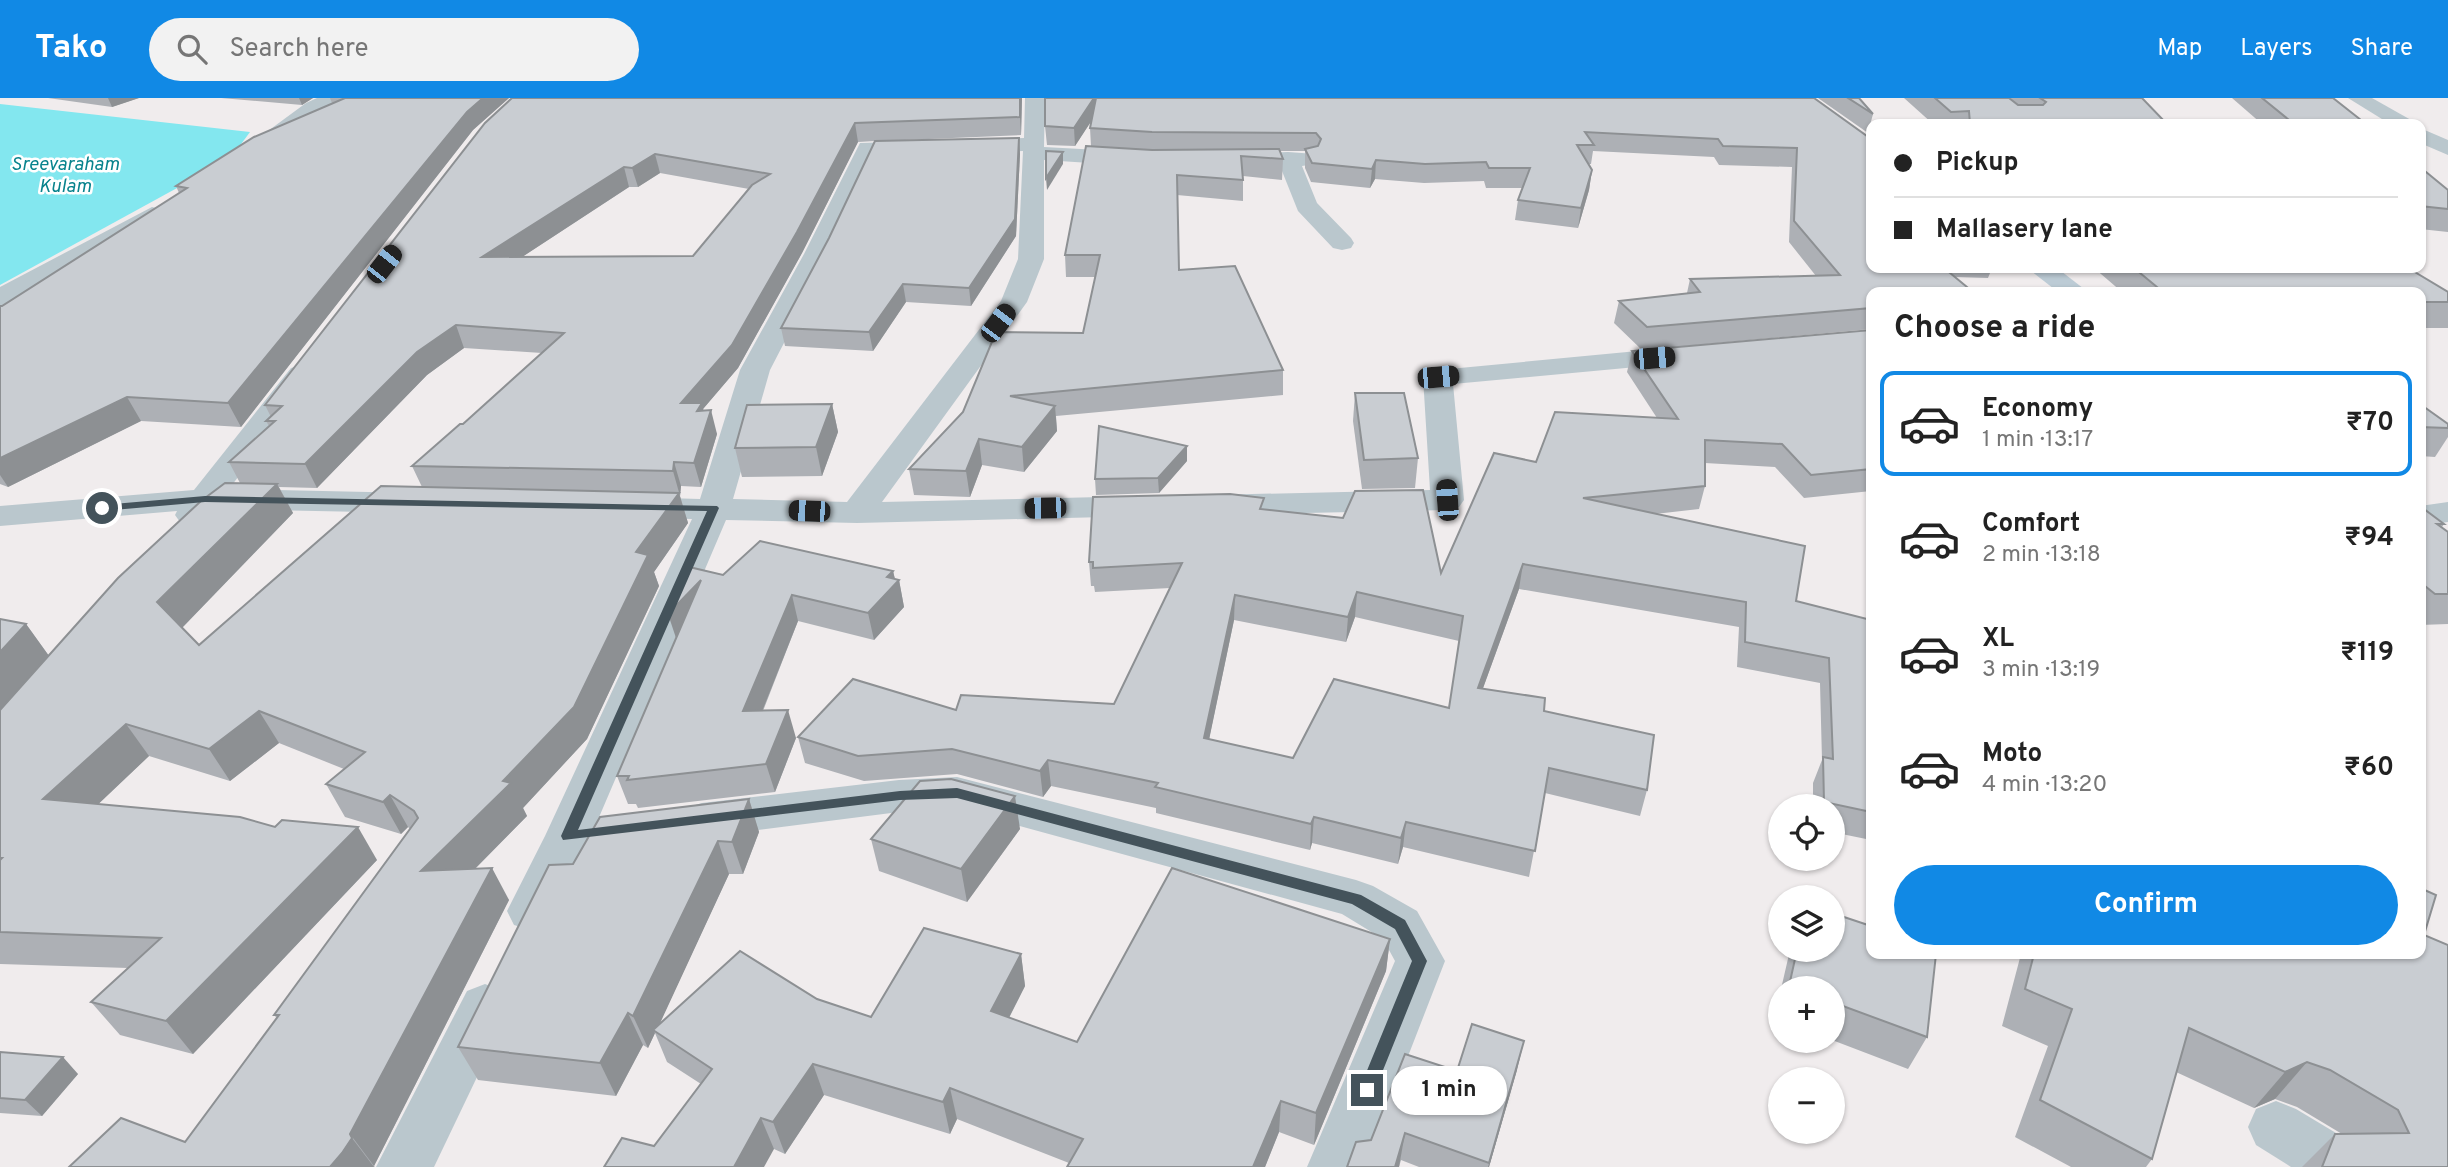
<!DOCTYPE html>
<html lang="en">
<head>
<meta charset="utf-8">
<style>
	body { margin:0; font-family:Overpass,sans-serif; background:#f2f2f2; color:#222; height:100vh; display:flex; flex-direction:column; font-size:26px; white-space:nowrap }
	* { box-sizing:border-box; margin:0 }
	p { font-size:23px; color:#767676 }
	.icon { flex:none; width:38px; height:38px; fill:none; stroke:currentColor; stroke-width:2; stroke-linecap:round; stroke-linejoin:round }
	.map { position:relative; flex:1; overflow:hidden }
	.drawer { position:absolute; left:1866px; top:189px; width:560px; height:672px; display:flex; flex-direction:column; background:#fff; border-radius:14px; box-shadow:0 2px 5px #0004 }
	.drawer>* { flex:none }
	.banner { position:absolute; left:1866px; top:21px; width:560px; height:154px; border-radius:14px; box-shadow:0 2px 5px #0004; display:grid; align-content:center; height:154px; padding:0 28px; background:#fff }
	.tools { position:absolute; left:1768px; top:696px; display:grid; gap:14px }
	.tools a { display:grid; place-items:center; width:77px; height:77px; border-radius:50%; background:#fff; box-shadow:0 2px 5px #0004; font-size:35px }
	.end { position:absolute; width:32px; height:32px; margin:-16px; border:9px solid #44535b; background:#fff; box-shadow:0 0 0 4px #fff }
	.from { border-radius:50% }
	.bubble { position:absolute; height:49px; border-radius:24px; background:#fff; box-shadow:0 2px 5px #0004; font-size:23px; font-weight:700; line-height:49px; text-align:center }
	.car { position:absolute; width:21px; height:42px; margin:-21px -10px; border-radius:9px; box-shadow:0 0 5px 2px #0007; background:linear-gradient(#222 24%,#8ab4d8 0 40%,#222 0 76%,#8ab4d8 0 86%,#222 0) }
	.banner b { display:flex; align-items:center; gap:24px; height:66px; font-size:26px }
	.banner b+b { border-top:2px solid #e0e0e0 }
	.banner i { width:18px; height:18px; background:#222 }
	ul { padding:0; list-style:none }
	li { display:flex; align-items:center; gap:21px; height:105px; margin:0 14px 10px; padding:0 14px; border:4px solid transparent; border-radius:14px }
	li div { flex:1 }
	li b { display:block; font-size:26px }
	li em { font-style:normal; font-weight:700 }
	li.selected { border-color:#1189e5 }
	li>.icon { width:63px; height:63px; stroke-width:1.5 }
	h2 { padding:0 28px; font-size:32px; line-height:84px }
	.cta { display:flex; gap:14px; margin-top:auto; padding:14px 28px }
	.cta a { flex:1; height:80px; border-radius:42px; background:#1189e5; color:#fff; font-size:28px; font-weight:700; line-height:80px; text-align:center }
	header { display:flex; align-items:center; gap:42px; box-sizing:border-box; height:98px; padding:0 35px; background:#1189e5; color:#fff }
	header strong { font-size:33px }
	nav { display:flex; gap:38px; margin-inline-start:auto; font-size:24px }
	.search { width:490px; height:63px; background:#f2f2f2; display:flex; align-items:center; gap:18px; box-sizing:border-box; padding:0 24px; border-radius:38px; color:#767676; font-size:26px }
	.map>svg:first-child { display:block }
	.water { fill:#83e7ef }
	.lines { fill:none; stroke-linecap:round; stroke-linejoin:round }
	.minor { fill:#bac7cd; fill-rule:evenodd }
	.secondary { fill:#bccbd5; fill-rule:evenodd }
	.wall { fill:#adb0b5; fill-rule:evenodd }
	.shaded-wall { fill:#8d9093 }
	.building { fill:#c9cdd2; stroke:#8d9093; stroke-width:2; fill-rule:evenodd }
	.route { fill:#44535b }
	.labels { text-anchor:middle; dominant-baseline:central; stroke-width:5; stroke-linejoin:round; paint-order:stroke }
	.far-water-label { font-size:19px; font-style:italic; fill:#08838d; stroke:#fff }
</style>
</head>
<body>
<header>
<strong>Tako</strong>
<div class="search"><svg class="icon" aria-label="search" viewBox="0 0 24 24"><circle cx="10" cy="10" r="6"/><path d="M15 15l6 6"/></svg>Search here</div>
<nav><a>Map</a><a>Layers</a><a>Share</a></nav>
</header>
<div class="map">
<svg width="2448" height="1069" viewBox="0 0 2448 1069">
	<rect width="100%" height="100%" fill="#f0eced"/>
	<polygon class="water" points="0,6 250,34 230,61 0,187"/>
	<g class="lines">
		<g class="minor">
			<polygon points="317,0 343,0 340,4 320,13 265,57 249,57 246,52 249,47 306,5"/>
			<path d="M 1025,0 L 1045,0 L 1044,49 L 1136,54 L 1144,56 L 1147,61 L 1144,66 L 1136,68 L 1044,62 L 1044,161 L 1027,204 L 882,404 L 1145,398 L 1157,401 L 1162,408 L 1157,415 L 1145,418 L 857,425 L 726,422 L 591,738 L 548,827 L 531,832 L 514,827 L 507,813 L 545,738 L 692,421 L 631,419 L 619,416 L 614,409 L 619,402 L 631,399 L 700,401 L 740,272 L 804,156 L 860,45 L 1024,40 ZM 1023,53 L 1018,161 L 1001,203 L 847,404 L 733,401 L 770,272 L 830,156 L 876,56 Z"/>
			<polygon points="2348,0 2372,0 2411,22 2414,26 2390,26"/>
			<polygon points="2420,30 2448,42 2448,57 2420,45"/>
			<polygon points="1288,54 1315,56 1318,61 1315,66 1302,68 1317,105 1351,140 1354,145 1351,150 1342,152 1333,150 1298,113 1280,68 1231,70 1223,68 1220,63 1223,58 1231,56"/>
			<polygon points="152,109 160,111 164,116 160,121 9,206 0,208 0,189"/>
			<polygon points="1680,249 1690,252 1694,258 1690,264 1453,286 1464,402 1459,409 1447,412 1212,417 1200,414 1195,407 1200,400 1212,397 1430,392 1423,279 1428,273"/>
			<path d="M 301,267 L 311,270 L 316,276 L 229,391 L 414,395 L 426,398 L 431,405 L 426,412 L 414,415 L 214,411 C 203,425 197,429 180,424 L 175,417 L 177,413 L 0,428 L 0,408 L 194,392 L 291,270 Z"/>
			<polygon points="2448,404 2448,424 2420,428 2420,408"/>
			<polygon points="957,679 1356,782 1373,788 1417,813 1445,863 1365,1069 1307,1069 1395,863 1383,841 1342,816 957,711 899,714 702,739 686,734 679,722 686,710 702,705 899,682"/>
			<polygon points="485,886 503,893 511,908 434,1069 376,1069 467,893"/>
			<polygon points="2276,1003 2296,1011 2361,1050 2370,1069 2291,1069 2256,1047 2248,1029 2256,1011"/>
		</g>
		<polygon class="secondary" points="2027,170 2057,170 2088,194 2058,194"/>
	</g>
	<g class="wall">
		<polygon points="48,0 139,0 112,9"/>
		<polygon points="221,0 313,0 302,7"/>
		<polygon points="330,0 509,0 473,32 241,329 141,323 8,389 0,386 0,208 2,208 179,95 176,88 332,5"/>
		<path d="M 512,0 L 1022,0 L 1021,37 L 881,43 L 1019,40 L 1020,56 L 1016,138 L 971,208 L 906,204 L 873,253 L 785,248 L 781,230 L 829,140 L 875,43 L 858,44 L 802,155 L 738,270 L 703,311 L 717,336 L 701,389 L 681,388 L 680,398 L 688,425 L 654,474 L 659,488 L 587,641 L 523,710 L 527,718 L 475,771 L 509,802 L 374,1068 L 375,1069 L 69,1069 L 185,1044 L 277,920 L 274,917 L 410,731 L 408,729 L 401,736 L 345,719 L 326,686 L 344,671 L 279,645 L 230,683 L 149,658 L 98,706 L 377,762 L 193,956 L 120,937 L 91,904 L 128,870 L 0,866 L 0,521 L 26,526 L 49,558 L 240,385 L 229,364 L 269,328 L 266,323 L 271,319 L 265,307 ZM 660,75 L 749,91 L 693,158 L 522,159 L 629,89 L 638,89 ZM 464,250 L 542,255 L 463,326 L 412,368 L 422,389 L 199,547 L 182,530 L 293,415 L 279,389 L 317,390 L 427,277 Z"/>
		<polygon points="1045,0 1814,0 1871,170 1992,170 1988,180 1955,179 1871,194 1871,231 1642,252 1614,225 1619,203 1687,195 1690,181 1816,178 1789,144 1792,69 1719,67 1714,59 1593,53 1591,66 1588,66 1592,72 1589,92 1578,130 1515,122 1518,102 1523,90 1486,90 1484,83 1424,85 1375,81 1370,90 1311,84 1305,70 1305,53 1279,53 1283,61 1282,82 1243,78 1243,103 1177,97 1179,172 1283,272 1283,297 1056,318 1057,333 1024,374 982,367 970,399 914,397 909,371 1083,235 1096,179 1066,179 1065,157 1091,48 1090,30 1091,23 1075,48 1047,47 1045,28"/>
		<polygon points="1818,0 1859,0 1873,16 1868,35"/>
		<polygon points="1904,0 2142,0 2167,26 1933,26"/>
		<polygon points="2232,0 2333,0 2366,26 2262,26"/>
		<polygon points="2420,69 2448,92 2448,134 2420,131"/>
		<polygon points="2094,170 2408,170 2448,194 2448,230 2420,230 2420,194 2122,194"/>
		<path d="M 1871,232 L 1871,393 L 1804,400 L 1775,369 L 1705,365 L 1705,388 L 1699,411 L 1655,416 L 1796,503 L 1871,522 L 1871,742 L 1832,734 L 1832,709 L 1813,709 L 1813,685 L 1822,662 L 1820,585 L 1737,569 L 1739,529 L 1519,491 L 1483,590 L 1544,613 L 1647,692 L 1640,718 L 1545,695 L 1529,779 L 1403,749 L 1398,766 L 1312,745 L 1310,752 L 1156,715 L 1156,710 L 1051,688 L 1043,699 L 957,676 L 864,683 L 805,665 L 798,639 L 956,612 L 1114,606 L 1170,490 L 1095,494 L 1094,488 L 1091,488 L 1089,464 L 1264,411 L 1441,475 L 1536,364 L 1657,320 L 1627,274 L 1632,253 ZM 1355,519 L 1459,543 L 1449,610 L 1293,660 L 1209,641 L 1234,522 L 1346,544 Z"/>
		<polygon points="1355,295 1418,360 1415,390 1362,391 1353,323"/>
		<polygon points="832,306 838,334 822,378 742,379 735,350"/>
		<polygon points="2420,306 2448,326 2448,339 2435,359 2420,358"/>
		<polygon points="1187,363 1159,395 1096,397 1095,381"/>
		<polygon points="2420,408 2444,426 2442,429 2448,434 2448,526 2420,527"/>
		<polygon points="893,473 895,481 899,482 904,509 874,542 798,523 763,613 796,640 775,694 638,710 636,706 628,706 617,678 723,477"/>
		<polygon points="749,701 759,734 743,776 729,776 659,926 817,901 871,919 1021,856 1025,888 1009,920 1077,944 1390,841 1386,873 1314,1047 1279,1034 1265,1069 1067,1069 1069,1065 957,1021 950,1036 824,997 785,1056 774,1051 654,1048 701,986 667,964 655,935 648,950 643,947 616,998 478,982 458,949 573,766"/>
		<polygon points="1020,731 967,804 879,773 871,741"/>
		<polygon points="2424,837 2448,1069 2302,1069 2335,1036 2342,1036 2297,1009 2275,1001 2254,1010 2176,974 2152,1061 2146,1069 2071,1069 2015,1039 2048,948 2002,928 2021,856 2420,856"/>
		<polygon points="1790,852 1832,852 1927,939 1908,971 1832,942 1832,891 1781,891"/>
		<polygon points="1780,898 1780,922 1775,920"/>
		<polygon points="0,954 78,976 42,1018 0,1015"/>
		<polygon points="1517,972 1489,1069 1419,1069 1401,1062 1399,1069 1347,1069 1371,1042 1457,973"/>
	</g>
	<g class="shaded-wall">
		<polygon points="108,0 139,0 112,9"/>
		<polygon points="299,0 313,0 302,7"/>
		<polygon points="483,0 509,0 473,32 241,329 228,305 467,14"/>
		<polygon points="1020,0 1022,0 1021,37 1020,19"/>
		<polygon points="1094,0 1097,0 1098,13 1075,48 1074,30"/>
		<polygon points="855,25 858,44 802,155 738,270 703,311 707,324 711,312 717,336 701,389 694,365 681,305"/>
		<polygon points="1019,40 1020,56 1016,138 971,208 969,190"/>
		<polygon points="1063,54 1063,66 1047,92 1046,80"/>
		<polygon points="655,56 660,75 638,89 632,70"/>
		<polygon points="1376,62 1375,81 1370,90 1372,71"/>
		<polygon points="624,69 629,89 490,180 482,159"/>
		<polygon points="1592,72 1589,92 1578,130 1581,110"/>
		<polygon points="903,186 906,204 873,253 869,234"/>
		<polygon points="456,227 464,250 427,277 317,390 305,366 417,254"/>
		<polygon points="127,299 141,323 8,389 0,377 0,360"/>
		<polygon points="832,306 838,334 822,378 816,349"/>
		<polygon points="1055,308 1057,333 1024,374 1022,349"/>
		<polygon points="979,341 982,367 970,399 966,373"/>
		<polygon points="1187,348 1187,363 1159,395 1158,380"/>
		<polygon points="674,364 681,388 680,398 673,373"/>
		<polygon points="277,386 293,415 177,535 157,504"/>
		<polygon points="679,395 688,425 654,474 659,488 587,641 523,710 527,718 440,806 421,773 503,683 636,454"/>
		<polygon points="1523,466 1519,491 1474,615 1478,590"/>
		<polygon points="893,473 896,486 899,482 904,509 874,542 868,515 887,479"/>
		<polygon points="701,482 677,543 668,516"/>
		<polygon points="1357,494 1355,519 1346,544 1348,519"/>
		<polygon points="792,497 798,523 751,641 743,613"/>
		<polygon points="1235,497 1234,522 1204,666 1204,640"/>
		<polygon points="26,526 49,558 0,612 0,554"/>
		<polygon points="788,612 796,640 775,694 766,666"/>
		<polygon points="259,613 279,645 230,683 209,651"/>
		<polygon points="126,626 149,658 69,734 43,701"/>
		<polygon points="1048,662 1051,688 1043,699 1040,673"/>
		<polygon points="390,697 408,729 401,736 383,704"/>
		<polygon points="1015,698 1020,731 967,804 961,771"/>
		<polygon points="749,701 759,734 743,776 732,744"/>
		<polygon points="1314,719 1312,745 1310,752 1311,726"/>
		<polygon points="1406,724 1403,749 1398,766 1401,740"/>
		<polygon points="358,729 377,762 193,956 166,923"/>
		<polygon points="718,743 729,776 656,934 653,932 655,935 648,950 633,918"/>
		<polygon points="492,770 509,802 374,1068 350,1036"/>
		<polygon points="1390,841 1386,873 1314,1047 1316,1015"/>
		<polygon points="1021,856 1025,888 996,945 991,913"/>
		<polygon points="628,915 643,947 616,998 600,965"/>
		<polygon points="1524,943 1517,972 1489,1069 1488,1069"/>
		<polygon points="63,959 78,976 42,1018 25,1002"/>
		<polygon points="2307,964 2275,1001 2254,1010 2285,974"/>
		<polygon points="813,966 824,997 785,1056 773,1024"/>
		<polygon points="950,990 957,1021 950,1036 943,1004"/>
		<polygon points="1281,1003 1279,1034 1265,1069 1253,1069"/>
		<polygon points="761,1020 774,1051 764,1069 734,1069"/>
		<polygon points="1405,1035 1399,1069 1395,1069"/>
		<polygon points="352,1040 374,1069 330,1069"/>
	</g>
	<g class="building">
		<polygon points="345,0 483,0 467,14 228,305 127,299 0,360 0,208 2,208 187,90 176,88 254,39"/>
		<path d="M 512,0 L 1020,0 L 1020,19 L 855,25 L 797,134 L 732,247 L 681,305 L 702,305 L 697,313 L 711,312 L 694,365 L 674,364 L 673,373 L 412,368 L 460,326 L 463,326 L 564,235 L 456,227 L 417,254 L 305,366 L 229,364 L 275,323 L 266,323 L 282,308 L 265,307 L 485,25 ZM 655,56 L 770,76 L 752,87 L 693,158 L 482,159 L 624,69 L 632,70 Z"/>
		<polygon points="1045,0 1094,0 1074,30 1045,28"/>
		<polygon points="1096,0 1814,0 1867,38 1871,39 1871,170 1944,170 1973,194 1871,194 1871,210 1647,229 1619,203 1700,194 1690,181 1840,177 1794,123 1797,50 1723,48 1718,41 1585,34 1594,47 1577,47 1592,72 1581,110 1518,102 1530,70 1489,70 1486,64 1425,66 1376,62 1372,71 1312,65 1305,51 1318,48 1321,41 1316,35 1152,34 1090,30"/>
		<polygon points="1848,0 1859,0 1873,16"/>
		<polygon points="1935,0 2009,0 2018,7 2043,7 2046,4 2040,0 2142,0 2167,26 1970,26 1969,13 1951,14"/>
		<polygon points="2262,0 2333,0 2366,26 2294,26"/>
		<polygon points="1019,40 1015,121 969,190 903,186 869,234 781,230 829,140 875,43"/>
		<polygon points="1086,48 1152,52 1279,51 1283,61 1241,58 1243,82 1177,77 1179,172 1235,168 1283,272 1010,298 1055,308 1022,349 979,341 966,373 909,371 963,314 996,234 1083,235 1100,157 1065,157"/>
		<polygon points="1046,53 1063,54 1046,80"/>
		<polygon points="2420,69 2448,92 2448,111 2420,108"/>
		<polygon points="2134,170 2408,170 2448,194 2448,204 2420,204 2420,194 2163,194"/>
		<path d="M 1871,232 L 1871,371 L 1811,377 L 1782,346 L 1705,342 L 1705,388 L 1583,400 L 1805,448 L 1796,503 L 1871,522 L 1871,714 L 1824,704 L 1823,659 L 1833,661 L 1829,560 L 1745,544 L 1746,504 L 1523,466 L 1478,590 L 1545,600 L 1544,613 L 1654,637 L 1647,692 L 1549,670 L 1535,753 L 1406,724 L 1401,740 L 1314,719 L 1311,726 L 1155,689 L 1158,685 L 1048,662 L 1040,673 L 952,651 L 858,658 L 798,639 L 853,581 L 956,612 L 961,597 L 1114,606 L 1182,465 L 1093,470 L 1093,464 L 1089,464 L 1093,399 L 1230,396 L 1264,400 L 1260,411 L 1343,420 L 1355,393 L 1423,392 L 1441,475 L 1494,355 L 1536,364 L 1555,314 L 1678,321 L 1632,253 ZM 1357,494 L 1463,518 L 1449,610 L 1334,581 L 1293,660 L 1204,640 L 1235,497 L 1348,519 Z"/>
		<polygon points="1355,295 1404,295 1418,360 1364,362"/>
		<polygon points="832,306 816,349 735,350 747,307"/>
		<polygon points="2420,306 2448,326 2448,330 2420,329"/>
		<polygon points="1099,328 1187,348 1158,380 1095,381"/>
		<polygon points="225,385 277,386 157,504 199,547 381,388 679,395 636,454 648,457 574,609 503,683 511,685 421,773 492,770 350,1036 352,1040 342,1055 330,1069 69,1069 121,1020 185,1044 279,917 274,917 418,720 414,713 390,697 383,704 326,686 365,654 259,613 209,651 126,626 43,701 240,719 275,729 282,722 358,729 166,923 91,904 161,840 0,834 0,762 2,760 0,760 0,612 118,480 201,403"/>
		<polygon points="2420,408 2444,426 2437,426 2448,434 2448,496 2435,496 2420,484"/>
		<polygon points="760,443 893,473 887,479 899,482 868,515 792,497 743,613 788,612 766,666 627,682 629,678 617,678 701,482 668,516 689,469 723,477"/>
		<polygon points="0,521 26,526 0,554"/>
		<polygon points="951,681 1015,698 961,771 871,741 920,683"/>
		<polygon points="749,701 732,744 718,743 633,918 628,915 600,965 458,949 549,767 573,766 600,719"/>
		<polygon points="1172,770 1390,841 1316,1015 1281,1003 1253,1069 1067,1069 1083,1041 950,990 943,1004 813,966 773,1024 761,1020 734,1069 604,1069 622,1040 654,1048 712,971 653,932 740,853 817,901 871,919 924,830 1021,856 991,913 1077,944"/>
		<polygon points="2420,790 2436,797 2424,837 2448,847 2448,1069 2322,1069 2335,1036 2409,1035 2398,1012 2330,972 2307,964 2285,974 2189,930 2152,1061 2040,1002 2072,911 2025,891 2034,856 2420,856"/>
		<polygon points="1832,815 1871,828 1871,856 1936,856 1927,939 1832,904 1832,891 1797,891 1789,888 1797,852 1832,852"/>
		<polygon points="1472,926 1524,943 1489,1065 1405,1035 1395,1069 1347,1069 1356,1044 1371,1042 1405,956 1457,973"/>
		<polygon points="0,954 63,959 25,1002 0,1000"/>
	</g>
	<polygon class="route" points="205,398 717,408 719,410 578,732 900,693 957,690 1361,797 1405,822 1427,863 1373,997 1367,999 1362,997 1359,992 1412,863 1395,831 1352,806 957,700 900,702 563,742 561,738 707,413 205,404 102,413 97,410 102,407"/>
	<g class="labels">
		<g class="far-water-label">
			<text x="65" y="67">Sreevaraham<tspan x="65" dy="22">Kulam</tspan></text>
		</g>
	</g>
</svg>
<div class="tools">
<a><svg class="icon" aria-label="locate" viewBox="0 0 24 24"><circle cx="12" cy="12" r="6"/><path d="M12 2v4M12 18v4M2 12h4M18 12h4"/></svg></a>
<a><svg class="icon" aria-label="layers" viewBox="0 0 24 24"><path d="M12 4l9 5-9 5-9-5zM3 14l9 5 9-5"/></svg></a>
<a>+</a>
<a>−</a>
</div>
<i class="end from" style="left:102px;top:410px"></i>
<i class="end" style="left:1367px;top:992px"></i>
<div class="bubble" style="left:1391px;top:968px;width:116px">1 min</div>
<i class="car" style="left:384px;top:166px;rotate:38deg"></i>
<i class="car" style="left:998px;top:225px;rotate:37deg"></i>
<i class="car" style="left:1654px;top:260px;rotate:85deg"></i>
<i class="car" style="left:1438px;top:279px;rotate:85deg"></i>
<i class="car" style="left:1447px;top:402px;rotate:356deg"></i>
<i class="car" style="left:1045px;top:410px;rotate:269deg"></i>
<i class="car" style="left:809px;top:413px;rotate:272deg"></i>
<div class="banner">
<b><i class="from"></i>Pickup</b>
<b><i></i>Mallasery lane</b>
</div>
<section class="drawer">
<h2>Choose a ride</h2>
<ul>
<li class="selected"><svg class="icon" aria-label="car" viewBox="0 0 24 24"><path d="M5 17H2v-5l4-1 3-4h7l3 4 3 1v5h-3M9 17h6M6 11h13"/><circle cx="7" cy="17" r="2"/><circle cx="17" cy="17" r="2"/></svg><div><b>Economy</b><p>1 min · 13:17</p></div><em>₹70</em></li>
<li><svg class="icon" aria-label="car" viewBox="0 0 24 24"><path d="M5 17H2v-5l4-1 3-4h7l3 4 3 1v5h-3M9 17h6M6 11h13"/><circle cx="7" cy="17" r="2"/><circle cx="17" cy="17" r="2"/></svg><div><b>Comfort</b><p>2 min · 13:18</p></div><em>₹94</em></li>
<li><svg class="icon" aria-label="car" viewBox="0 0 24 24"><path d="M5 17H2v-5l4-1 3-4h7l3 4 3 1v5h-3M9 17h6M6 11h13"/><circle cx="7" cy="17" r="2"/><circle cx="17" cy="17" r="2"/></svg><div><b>XL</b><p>3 min · 13:19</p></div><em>₹119</em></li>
<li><svg class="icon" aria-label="car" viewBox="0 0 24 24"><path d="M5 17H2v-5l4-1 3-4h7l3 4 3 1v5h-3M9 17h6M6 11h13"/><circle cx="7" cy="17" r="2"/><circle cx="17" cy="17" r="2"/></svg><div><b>Moto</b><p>4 min · 13:20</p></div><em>₹60</em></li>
</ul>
<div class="cta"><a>Confirm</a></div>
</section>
</div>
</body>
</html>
